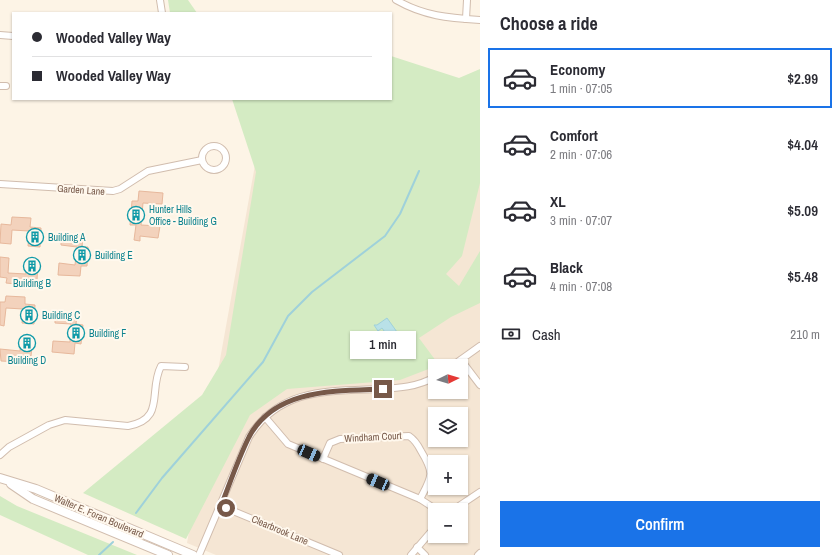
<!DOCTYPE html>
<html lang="en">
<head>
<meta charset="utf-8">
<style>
	body { margin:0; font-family:"Archivo Narrow",sans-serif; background:#f7f7f7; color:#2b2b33; height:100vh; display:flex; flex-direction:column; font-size:15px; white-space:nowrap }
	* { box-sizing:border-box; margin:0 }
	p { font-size:13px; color:#7c7c81 }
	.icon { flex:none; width:22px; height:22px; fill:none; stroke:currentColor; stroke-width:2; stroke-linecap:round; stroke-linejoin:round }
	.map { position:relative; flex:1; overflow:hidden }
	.drawer { display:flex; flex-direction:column; background:#fff; width:360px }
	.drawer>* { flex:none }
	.hud { position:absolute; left:12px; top:12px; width:380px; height:88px; border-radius:0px; box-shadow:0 1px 3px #0004; display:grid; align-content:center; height:88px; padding:0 20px; background:#fff }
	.needle { width:26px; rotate:85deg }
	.tools { position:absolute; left:428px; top:359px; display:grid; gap:8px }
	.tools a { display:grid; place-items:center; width:40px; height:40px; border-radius:0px; background:#fff; box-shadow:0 1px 3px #0004; font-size:20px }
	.end { position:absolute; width:18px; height:18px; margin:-9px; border:5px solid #775949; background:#fff; box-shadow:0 0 0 2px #fff }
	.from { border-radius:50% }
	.bubble { position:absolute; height:28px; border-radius:0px; background:#fff; box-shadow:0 1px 3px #0004; font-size:13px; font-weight:600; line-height:28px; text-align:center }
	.car { position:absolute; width:12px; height:24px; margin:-12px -6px; border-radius:5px; box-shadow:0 0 3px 1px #0007; background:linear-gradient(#222 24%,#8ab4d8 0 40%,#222 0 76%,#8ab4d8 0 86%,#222 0) }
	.hud b { display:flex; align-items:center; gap:14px; height:38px; font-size:15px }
	.hud b+b { border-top:1px solid #e1e1e2 }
	.hud i { width:10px; height:10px; background:#2b2b33 }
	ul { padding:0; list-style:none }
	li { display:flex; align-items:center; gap:12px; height:60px; margin:0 8px 6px; padding:0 12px; border:2px solid transparent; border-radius:0px }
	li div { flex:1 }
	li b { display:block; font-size:15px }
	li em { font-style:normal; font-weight:600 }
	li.on { border-color:#1a73e8 }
	li>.icon { width:36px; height:36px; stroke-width:1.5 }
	h2 { padding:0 20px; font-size:18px; line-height:48px }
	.pay { display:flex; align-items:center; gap:10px; height:44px; padding:0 20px; font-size:15px }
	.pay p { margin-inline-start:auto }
	.button { display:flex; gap:8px; margin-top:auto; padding:8px 20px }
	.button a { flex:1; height:46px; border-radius:0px; background:#1a73e8; color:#fff; font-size:16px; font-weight:600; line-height:46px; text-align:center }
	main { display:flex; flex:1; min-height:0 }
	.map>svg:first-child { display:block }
	.residential { fill:#f5e6d4; fill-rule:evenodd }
	.green { fill:#d4ebc3 }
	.water { fill:#b9e1e8; stroke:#9fd1da }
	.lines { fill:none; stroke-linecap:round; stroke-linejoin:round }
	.stream { stroke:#9fd1da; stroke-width:2 }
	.building { fill:#f3d2bc; stroke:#e7b89c }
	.minor-casing { stroke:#d1bdae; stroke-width:8 }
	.tertiary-casing { stroke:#d1bdae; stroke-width:10 }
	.minor { stroke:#fff; stroke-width:6 }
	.tertiary { stroke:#fff; stroke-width:8 }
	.route { stroke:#775949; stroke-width:5 }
	.labels { text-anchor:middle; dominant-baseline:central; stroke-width:4; stroke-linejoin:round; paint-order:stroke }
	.street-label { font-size:10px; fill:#775949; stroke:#fff8ed }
	.culture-label { font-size:10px; fill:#0d838f; stroke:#fff8ed; text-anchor:start }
</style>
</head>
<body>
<main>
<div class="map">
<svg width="480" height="555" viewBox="0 0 480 555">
	<rect width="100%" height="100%" fill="#fdf4e6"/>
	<path class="residential" d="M 391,99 L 480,106 L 480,555 L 216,555 L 187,543 L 264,115 ZM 435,366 L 461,366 L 461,392 L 435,392 ZM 435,414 L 461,414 L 461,440 L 435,440 ZM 435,462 L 461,462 L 461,488 L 435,488 ZM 435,510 L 461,510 L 461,536 L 435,536 Z"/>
	<g class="green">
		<polygon points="168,0 188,0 197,13 170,13"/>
		<polygon points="391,56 459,78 480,69 480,183 462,256 446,274 459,286 480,251 480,303 451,317 419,338 439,365 400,380 287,389 250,415 186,539 83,493 202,395 226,355 256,172 232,99 391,99"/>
		<polygon points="0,496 17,506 137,555 88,555 0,515"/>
	</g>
	<polygon class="water" points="387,318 397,332 389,338 382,328 378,331 374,325 377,325"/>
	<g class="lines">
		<g class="stream">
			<polyline points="136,513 162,478 263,362 288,316 312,292 385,236 400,214 419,171"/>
			<polyline points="99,555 113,542"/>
		</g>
	</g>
	<g class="building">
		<polygon points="139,191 163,193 162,204 143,203 141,225 160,226 158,238 140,236 140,241 134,240 136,225 130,225 132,201 138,201"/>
		<polygon points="12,217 31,218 30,227 41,228 40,247 28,246 29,231 12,230 11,244 0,243 1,224 11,225"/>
		<polygon points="61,235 83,236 82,247 88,247 87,266 81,266 80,276 58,275 59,263 75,265 77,247 61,245"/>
		<polygon points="0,257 9,258 8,273 26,274 27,259 38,260 37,280 26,279 26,285 6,283 7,278 0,277"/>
		<polygon points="6,296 25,297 25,304 35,305 34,324 22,323 23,309 6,308 4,326 0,325 0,302 5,302"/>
		<polygon points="55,312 77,314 76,324 83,325 81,344 75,343 74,354 52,352 53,341 70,342 71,324 55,323"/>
		<polygon points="21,337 33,337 31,356 21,355 21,362 1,361 0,349 20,351"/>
	</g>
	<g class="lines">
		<g class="minor-casing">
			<g id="minor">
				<polyline points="160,0 162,13"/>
				<path d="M 396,0 C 424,16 448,18 480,20"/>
				<polyline points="466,19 467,0"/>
				<polyline points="0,35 13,36"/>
				<polyline points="0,86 6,86"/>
				<circle cx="214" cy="158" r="12"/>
				<polyline points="0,184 113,191 120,189 148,171 202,160"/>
				<polyline points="461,360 480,385"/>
				<polyline points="452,366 480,346"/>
				<polyline points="265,417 288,444 420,499 437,510"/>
				<path d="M 0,455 L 9,447 L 49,425 L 65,420 L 128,426 C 166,419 148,391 161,366 L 185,367"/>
				<path d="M 323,459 L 330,443 L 340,439 L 409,436 C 415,440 418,445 421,451 C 435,474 432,476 420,499"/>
				<polyline points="221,506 339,555"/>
				<polyline points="453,510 480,492"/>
				<polyline points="417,547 425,555"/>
				<path d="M 199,555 L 249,437 C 280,388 328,391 379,389 C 399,388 417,387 435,377"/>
				<polyline points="411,555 435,527"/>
				<polyline points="478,555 480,553"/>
			</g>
		</g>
		<g class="tertiary-casing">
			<g id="tertiary">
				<polyline points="0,478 36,489 193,555"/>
				<polyline points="11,484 33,499 168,555"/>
			</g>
		</g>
		<use href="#minor" class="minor"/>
		<use href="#tertiary" class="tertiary"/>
	</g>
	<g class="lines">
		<path class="route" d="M 226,508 L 221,506 C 230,483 238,459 249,437 C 275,388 336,391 383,389"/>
	</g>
	<defs>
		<g id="building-ring" transform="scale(0.9)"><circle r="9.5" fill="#fff8ed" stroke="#0f9aa8" stroke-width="1.5"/><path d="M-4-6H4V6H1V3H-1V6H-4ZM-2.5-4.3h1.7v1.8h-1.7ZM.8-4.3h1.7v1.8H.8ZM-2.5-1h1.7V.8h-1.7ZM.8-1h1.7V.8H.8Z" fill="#0f9aa8"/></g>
	</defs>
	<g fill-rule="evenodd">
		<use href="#building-ring" x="136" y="215"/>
		<use href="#building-ring" x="35" y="237"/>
		<use href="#building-ring" x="82" y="255"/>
		<use href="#building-ring" x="32" y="266"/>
		<use href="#building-ring" x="29" y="315"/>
		<use href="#building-ring" x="76" y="333"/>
		<use href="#building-ring" x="27" y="343"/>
	</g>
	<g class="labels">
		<g class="street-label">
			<text transform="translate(81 190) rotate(4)">Garden Lane</text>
			<text transform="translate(373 437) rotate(-3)">Windham Court</text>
			<text transform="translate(99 516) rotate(23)">Walter E. Foran Boulevard</text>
			<text transform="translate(280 530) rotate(23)">Clearbrook Lane</text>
		</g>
		<g class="culture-label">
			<text x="149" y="209">Hunter Hills<tspan x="149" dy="12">Office - Building G</tspan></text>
			<text x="48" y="237">Building A</text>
			<text x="95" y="255">Building E</text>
			<text x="32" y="283" text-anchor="middle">Building B</text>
			<text x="42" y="315">Building C</text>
			<text x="89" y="333">Building F</text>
			<text x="27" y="360" text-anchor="middle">Building D</text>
		</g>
	</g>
</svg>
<div class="tools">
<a><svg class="needle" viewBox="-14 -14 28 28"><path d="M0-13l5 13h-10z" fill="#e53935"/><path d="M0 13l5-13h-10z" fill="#7c7c81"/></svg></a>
<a><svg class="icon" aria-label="layers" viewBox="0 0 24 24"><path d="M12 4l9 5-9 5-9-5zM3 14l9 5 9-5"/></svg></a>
<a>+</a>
<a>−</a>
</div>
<i class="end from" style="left:226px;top:508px"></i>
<i class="end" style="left:383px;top:389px"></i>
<div class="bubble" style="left:350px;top:331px;width:66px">1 min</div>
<i class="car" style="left:309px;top:453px;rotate:113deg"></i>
<i class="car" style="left:378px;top:482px;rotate:293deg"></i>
<div class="hud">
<b><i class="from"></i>Wooded Valley Way</b>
<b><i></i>Wooded Valley Way</b>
</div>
</div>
<section class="drawer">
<h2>Choose a ride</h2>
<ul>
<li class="on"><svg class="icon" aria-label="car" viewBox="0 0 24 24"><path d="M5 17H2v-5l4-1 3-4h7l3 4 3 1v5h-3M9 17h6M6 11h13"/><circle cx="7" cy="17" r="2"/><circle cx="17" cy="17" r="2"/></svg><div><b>Economy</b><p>1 min · 07:05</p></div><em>$2.99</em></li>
<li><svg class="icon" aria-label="car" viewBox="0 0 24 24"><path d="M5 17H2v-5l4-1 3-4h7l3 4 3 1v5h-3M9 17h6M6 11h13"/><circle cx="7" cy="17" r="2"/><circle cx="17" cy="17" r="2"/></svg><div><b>Comfort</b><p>2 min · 07:06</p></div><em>$4.04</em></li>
<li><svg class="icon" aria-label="car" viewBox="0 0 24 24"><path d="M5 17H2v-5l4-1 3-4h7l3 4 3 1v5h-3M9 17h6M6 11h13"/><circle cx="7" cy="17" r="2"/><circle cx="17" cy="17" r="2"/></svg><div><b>XL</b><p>3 min · 07:07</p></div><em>$5.09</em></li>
<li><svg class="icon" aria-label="car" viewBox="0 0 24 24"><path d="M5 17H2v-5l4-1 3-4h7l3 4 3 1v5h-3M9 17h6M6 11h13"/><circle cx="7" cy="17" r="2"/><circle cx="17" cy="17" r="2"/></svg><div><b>Black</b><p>4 min · 07:08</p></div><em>$5.48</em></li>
</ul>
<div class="pay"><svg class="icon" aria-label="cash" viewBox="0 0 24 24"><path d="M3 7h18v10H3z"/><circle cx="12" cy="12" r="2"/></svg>Cash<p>210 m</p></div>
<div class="button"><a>Confirm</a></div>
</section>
</main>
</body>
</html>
